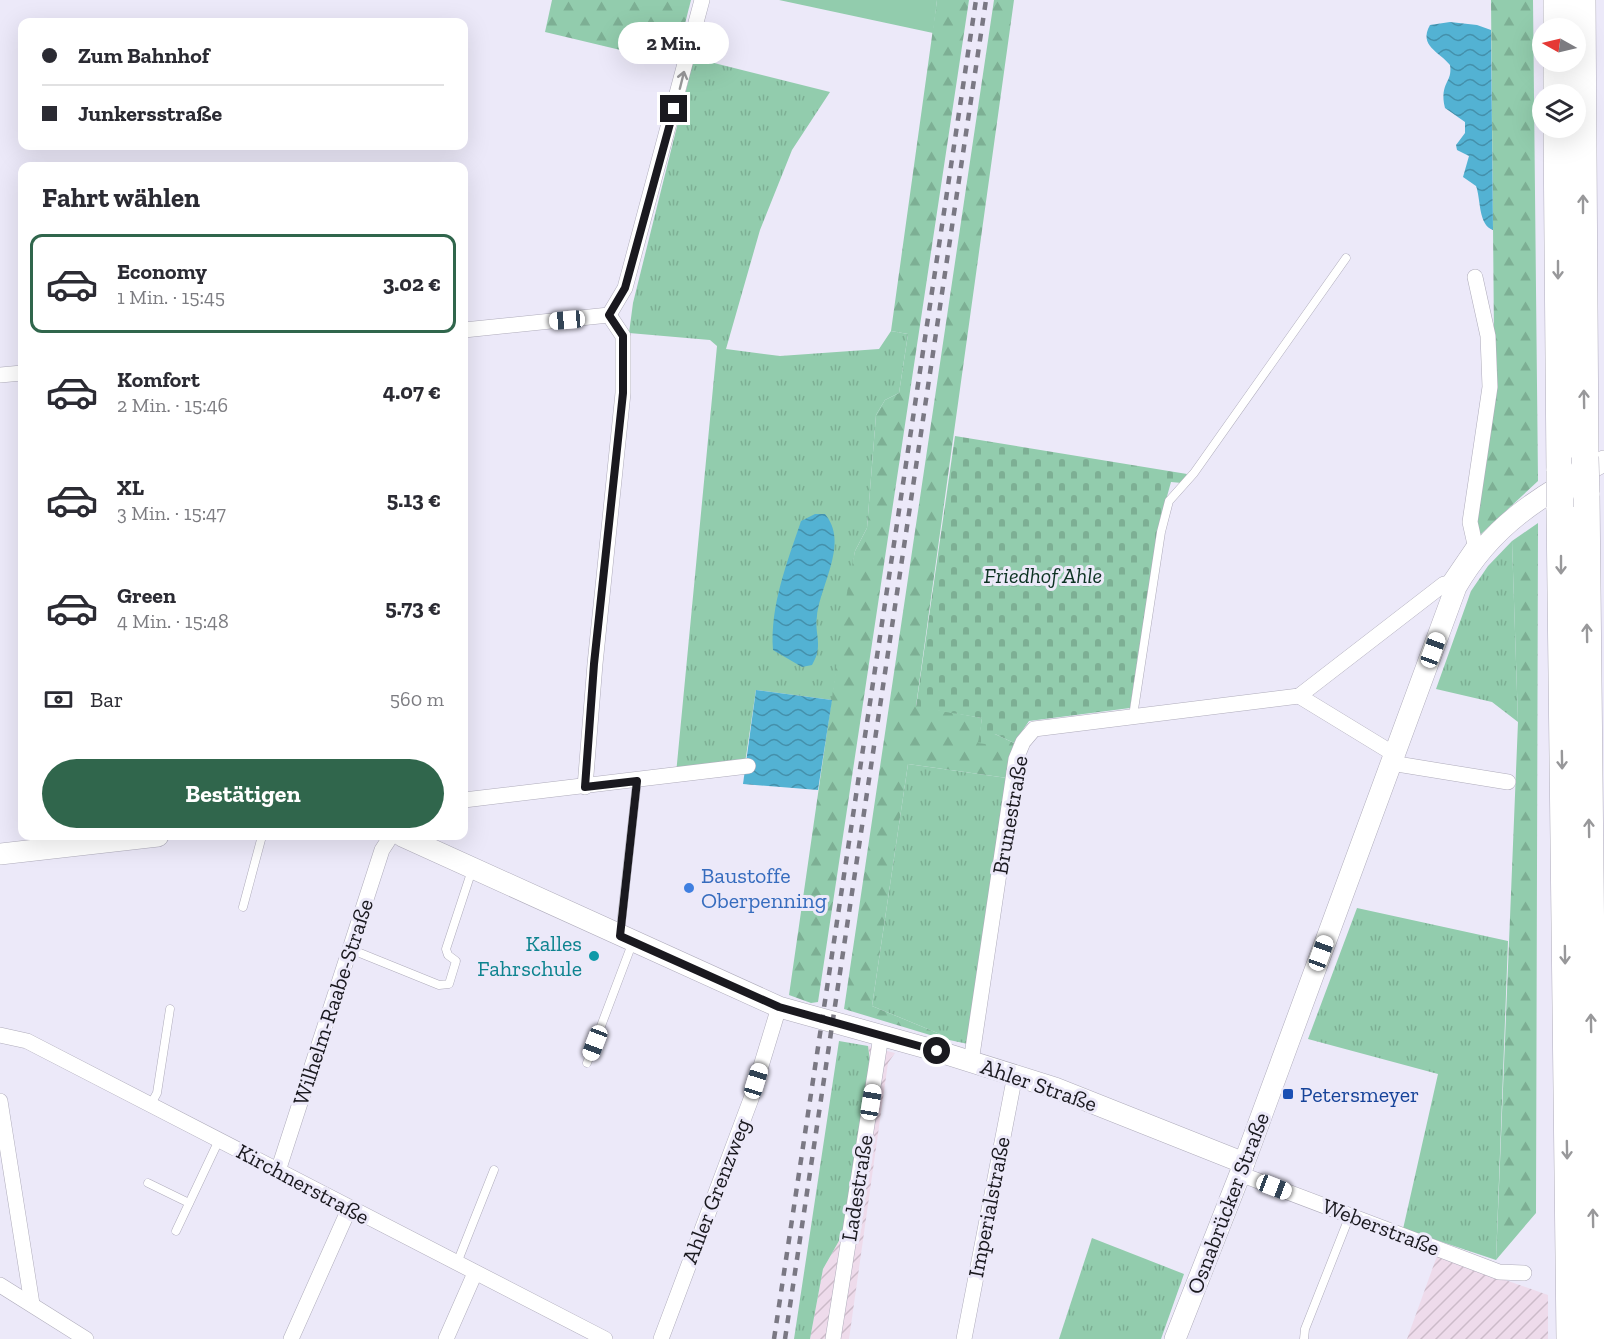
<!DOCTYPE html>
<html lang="de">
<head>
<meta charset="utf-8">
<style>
	body { margin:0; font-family:"Zilla Slab",serif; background:#f7f7f7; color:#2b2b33; height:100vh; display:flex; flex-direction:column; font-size:22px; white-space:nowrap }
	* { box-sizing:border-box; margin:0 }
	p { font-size:20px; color:#7c7c81 }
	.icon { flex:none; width:33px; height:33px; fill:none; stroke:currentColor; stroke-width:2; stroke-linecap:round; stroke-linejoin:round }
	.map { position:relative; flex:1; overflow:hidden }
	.panel { position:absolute; left:18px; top:162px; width:450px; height:678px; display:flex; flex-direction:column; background:#fff; border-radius:12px; box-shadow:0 6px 24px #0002 }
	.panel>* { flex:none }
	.top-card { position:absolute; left:18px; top:18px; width:450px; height:132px; border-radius:12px; box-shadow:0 6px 24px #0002; display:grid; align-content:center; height:132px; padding:0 24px; background:#fff }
	.needle { width:39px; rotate:278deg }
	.controls { position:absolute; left:1532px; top:18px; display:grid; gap:12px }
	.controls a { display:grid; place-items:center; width:54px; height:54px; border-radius:50%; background:#fff; box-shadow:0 6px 24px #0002; font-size:30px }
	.end { position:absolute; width:27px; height:27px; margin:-14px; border:8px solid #1a191f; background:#fff; box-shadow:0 0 0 3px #fff }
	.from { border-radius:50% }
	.bubble { position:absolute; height:42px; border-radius:21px; background:#fff; box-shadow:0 6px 24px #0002; font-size:20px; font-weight:700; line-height:42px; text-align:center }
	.car { position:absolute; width:18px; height:36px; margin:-18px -9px; border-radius:8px; box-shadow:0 0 4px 2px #0007; background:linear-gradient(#fff 24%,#345 0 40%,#fff 0 76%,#345 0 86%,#fff 0) }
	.top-card b { display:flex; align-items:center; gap:21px; height:57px; font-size:22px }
	.top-card b+b { border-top:2px solid #e1e1e2 }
	.top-card i { width:15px; height:15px; background:#2b2b33 }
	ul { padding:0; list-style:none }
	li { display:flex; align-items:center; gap:18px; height:99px; margin:0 12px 9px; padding:0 12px; border:3px solid transparent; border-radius:12px }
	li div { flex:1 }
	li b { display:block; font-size:22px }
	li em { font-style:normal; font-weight:700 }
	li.on { border-color:#30664c }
	li>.icon { width:54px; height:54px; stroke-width:1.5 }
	h2 { padding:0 24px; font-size:27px; line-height:72px }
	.pay { display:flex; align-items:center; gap:15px; height:66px; padding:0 24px; font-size:22px }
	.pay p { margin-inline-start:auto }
	.cta { display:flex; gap:12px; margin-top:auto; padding:12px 24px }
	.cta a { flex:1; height:69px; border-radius:36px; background:#30664c; color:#fff; font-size:24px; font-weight:700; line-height:69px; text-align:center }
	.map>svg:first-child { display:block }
	.industrial { fill:url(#industrial-furrows) }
	.grass { fill:url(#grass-tufts) }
	.forest { fill:url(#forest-firs) }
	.cemetery { fill:url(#cemetery-stones) }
	.pitch { fill:#92ccad }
	.water { fill:url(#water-waves) }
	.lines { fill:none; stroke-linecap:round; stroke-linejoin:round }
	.lane-casing { stroke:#afacbb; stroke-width:9 }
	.street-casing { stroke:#afacbb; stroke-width:16 }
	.secondary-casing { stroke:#afacbb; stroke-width:22 }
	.highway-casing { stroke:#afacbb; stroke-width:28 }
	.lane { stroke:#fff; stroke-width:8 }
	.street { stroke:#fff; stroke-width:15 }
	.secondary { stroke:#fff; stroke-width:21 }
	.highway { stroke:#fff; stroke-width:27 }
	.rail { stroke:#7a7883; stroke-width:4.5; stroke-dasharray:8 8; stroke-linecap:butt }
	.highway-bridge-casing { stroke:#afacbb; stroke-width:28; stroke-linecap:butt }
	.highway-bridge { stroke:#fff; stroke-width:27 }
	.oneway { stroke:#98989a }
	.route { stroke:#1a191f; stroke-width:8 }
	.shop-dot { fill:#3f7fe0; stroke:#ece9f9; stroke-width:2 }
	.culture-dot { fill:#0f9aa8; stroke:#ece9f9; stroke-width:2 }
	.transit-dot { fill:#1a4fb4; stroke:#ece9f9; stroke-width:2 }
	.labels { text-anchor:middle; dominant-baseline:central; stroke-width:6; stroke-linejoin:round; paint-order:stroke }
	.park-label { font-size:22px; font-style:italic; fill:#0b3121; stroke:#ece9f9 }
	.street-label { font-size:22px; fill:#1a191f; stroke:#ece9f9 }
	.shop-label { font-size:22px; fill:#366cbe; stroke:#ece9f9; text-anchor:start }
	.culture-label { font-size:22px; fill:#0d838f; stroke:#ece9f9; text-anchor:end }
	.transit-label { font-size:22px; fill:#164399; stroke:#ece9f9; text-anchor:start }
</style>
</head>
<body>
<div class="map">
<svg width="1604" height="1339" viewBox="0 0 1604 1339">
	<defs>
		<pattern id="industrial-furrows" width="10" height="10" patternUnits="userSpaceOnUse" patternTransform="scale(1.5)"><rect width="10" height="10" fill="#eedbeb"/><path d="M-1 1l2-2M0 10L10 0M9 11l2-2" fill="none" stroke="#ccbbc9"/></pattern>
		<pattern id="grass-tufts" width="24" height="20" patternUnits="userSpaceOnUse" patternTransform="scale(1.5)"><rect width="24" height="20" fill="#92ccad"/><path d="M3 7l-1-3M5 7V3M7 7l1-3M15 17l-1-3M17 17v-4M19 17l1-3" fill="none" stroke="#7daf94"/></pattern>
		<pattern id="forest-firs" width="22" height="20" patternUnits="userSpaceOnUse" patternTransform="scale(1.5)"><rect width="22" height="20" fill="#92ccad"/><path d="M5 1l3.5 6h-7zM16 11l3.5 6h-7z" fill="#7daf94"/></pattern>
		<pattern id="cemetery-stones" width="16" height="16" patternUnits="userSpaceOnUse" patternTransform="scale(1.5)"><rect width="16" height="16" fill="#92ccad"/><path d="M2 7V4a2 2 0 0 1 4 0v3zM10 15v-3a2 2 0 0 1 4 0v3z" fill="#7daf94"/></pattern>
		<pattern id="water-waves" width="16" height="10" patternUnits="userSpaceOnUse" patternTransform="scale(1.5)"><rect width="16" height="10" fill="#53b2d3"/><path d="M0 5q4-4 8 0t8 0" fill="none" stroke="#4490ab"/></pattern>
	</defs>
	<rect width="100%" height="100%" fill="#ece9f9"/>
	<g class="industrial">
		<polygon points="868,1046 895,1053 888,1063 849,1339 810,1339 823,1269 844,1232 870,1061"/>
		<polygon points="1437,1256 1548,1295 1548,1339 1407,1339"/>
	</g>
	<g class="grass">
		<polygon points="694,58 830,92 792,150 760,230 726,349 780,356 879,349 891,331 908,334 899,393 885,400 876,415 867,528 855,551 832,700 756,690 745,763 676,774 717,346 710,340 629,333 633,303"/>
		<polygon points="1512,541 1518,722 1492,702 1436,689 1471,591 1488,566"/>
		<polygon points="908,764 1007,778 968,1044 940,1038 940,1034 872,1006"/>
		<polygon points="1357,908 1508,941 1496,1260 1403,1229 1438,1074 1308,1039"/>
		<polygon points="839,1041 868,1046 870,1061 844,1232 823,1269 810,1339 794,1339"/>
		<polygon points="1092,1238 1184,1274 1161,1339 1059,1339"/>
	</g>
	<g class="forest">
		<polygon points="552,0 691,0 675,63 545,32"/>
		<polygon points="937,0 969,0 818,1002 811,1003 789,995 848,586 855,551 867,528 876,415 885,400 899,393 908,334 891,331"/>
		<polygon points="994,0 1014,0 916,706 982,718 979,743 995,734 1014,743 1007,778 908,764 872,1006 940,1034 940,1038 844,1009"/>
		<polygon points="1491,0 1533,0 1538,481 1480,535 1476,522 1494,337"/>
		<polygon points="1538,523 1536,1213 1496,1260 1518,722 1512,541"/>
	</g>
	<polygon class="cemetery" points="955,436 1187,474 1182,483 1171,482 1158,529 1130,708 1029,721 1014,743 995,734 992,745 978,743 982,718 916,707"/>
	<polygon class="pitch" points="779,0 937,0 933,33"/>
	<g class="water">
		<path d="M 1450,22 L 1477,25 L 1491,30 L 1493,230 C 1478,225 1481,199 1476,186 L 1463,177 L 1469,156 L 1457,150 L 1456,145 L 1465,133 L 1465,122 L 1445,108 C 1439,82 1453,83 1450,65 C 1440,52 1418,46 1430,25 Z"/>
		<path d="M 815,514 L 825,514 C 849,543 821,583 817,616 C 814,635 824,645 812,665 L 802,667 L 773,650 C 770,605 787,563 801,521 Z"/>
		<polygon points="756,690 832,700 818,790 743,784"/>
	</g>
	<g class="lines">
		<g class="lane-casing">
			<g id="lane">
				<polyline points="1444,584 1474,540"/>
				<polyline points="1133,716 1161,532 1169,501 1194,473 1346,258"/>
				<polyline points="243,907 262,836"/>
				<polyline points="620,934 637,781"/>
				<polyline points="350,949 439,985 449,984 456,961 448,955 446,949 472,870"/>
				<polyline points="587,1063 632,944"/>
				<polyline points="151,1104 157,1093 170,1009"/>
				<polyline points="148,1183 189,1203"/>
				<polyline points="176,1231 219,1140"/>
				<polyline points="457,1263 494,1170"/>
				<polyline points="1304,1339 1305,1329 1350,1215"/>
			</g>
		</g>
		<g class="street-casing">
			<g id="street">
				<polyline points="1475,277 1488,336 1490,387 1470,522 1474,540 1480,550"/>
				<polyline points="609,315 625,288 702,0"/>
				<polyline points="464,330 609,315"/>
				<polyline points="0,375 22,373"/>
				<polyline points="1299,696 1394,754"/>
				<polyline points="1391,763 1508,782"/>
				<polyline points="585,787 595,664 623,393 623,336 609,315"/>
				<polyline points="464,800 748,766"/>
				<polyline points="0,1035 27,1041 605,1339"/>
				<polyline points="971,1062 1016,759 1023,742 1034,729 1299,696 1444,584 1456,587"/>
				<polyline points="0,1101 32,1304"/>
				<polyline points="278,1171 382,850 391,836"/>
				<polyline points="1240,1174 1499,1272 1524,1273"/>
				<polyline points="0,1285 86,1339"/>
				<polyline points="291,1339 349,1209"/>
				<polyline points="446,1339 475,1273"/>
				<polyline points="661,1339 751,1099 779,1007"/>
				<polyline points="833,1339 881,1036"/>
				<polyline points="964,1339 1015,1075"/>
			</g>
		</g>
		<g class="secondary-casing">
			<g id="secondary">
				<polyline points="402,836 779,1007 937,1051 1055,1088 1244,1163"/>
				<polyline points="0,854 158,836"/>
				<path d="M 1175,1339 L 1240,1174 L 1456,587 C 1493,523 1541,496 1604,461"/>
			</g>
		</g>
		<g class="highway-casing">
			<g id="highway">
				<polyline points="1557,0 1557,28"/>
				<polyline points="1582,0 1585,457"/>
				<polyline points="1557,62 1557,94"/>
				<polyline points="1557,128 1560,471"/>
				<polyline points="1586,493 1595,1339"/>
				<polyline points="1560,507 1570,1339"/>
			</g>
		</g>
		<use href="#lane" class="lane"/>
		<use href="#street" class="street"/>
		<use href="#secondary" class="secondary"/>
		<use href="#highway" class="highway"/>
		<g class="rail">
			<polyline points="774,1339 976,0"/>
			<polyline points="785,1339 986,0"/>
		</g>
		<g class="highway-bridge-casing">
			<g id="highway-bridge">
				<polyline points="1585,457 1586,493"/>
				<polyline points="1560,471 1560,507"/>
			</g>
		</g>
		<use href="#highway-bridge" class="highway-bridge"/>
	</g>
	<defs><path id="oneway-shaft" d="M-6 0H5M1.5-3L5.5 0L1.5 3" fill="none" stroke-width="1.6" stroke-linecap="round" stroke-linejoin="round" transform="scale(1.5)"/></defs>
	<g class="oneway">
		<use href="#oneway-shaft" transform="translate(682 80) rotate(-76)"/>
		<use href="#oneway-shaft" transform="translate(1583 204) rotate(-90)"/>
		<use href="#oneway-shaft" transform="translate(1558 270) rotate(90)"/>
		<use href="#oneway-shaft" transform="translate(1584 399) rotate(-91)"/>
		<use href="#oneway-shaft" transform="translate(1561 565) rotate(90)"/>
		<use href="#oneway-shaft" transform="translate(1587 633) rotate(-91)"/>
		<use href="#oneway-shaft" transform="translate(1562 760) rotate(89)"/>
		<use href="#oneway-shaft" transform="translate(1589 828) rotate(-91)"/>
		<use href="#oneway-shaft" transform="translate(1565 955) rotate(89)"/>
		<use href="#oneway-shaft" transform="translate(1591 1023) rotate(-91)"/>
		<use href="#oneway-shaft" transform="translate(1567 1150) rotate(89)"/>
		<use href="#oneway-shaft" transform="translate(1593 1218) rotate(-91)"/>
	</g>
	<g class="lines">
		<polyline class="route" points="674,109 625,288 609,315 623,336 623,393 594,664 585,787 637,781 620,936 779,1007 937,1051"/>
	</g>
	<circle class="shop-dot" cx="689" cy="888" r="6"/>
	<circle class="culture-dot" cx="594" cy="956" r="6"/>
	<rect class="transit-dot" x="1282" y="1088" width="12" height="12" rx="3"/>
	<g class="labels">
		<g class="park-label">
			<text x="1043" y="575">Friedhof Ahle</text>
		</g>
		<g class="street-label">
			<text transform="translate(1010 815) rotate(-80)">Brunestraße</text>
			<text transform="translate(333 1002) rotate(-72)">Wilhelm-Raabe-Straße</text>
			<text transform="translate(1039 1085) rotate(19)">Ahler Straße</text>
			<text transform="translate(303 1184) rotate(28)">Kirchnerstraße</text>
			<text transform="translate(857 1188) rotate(-81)">Ladestraße</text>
			<text transform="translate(716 1191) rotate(-69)">Ahler Grenzweg</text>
			<text transform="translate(1228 1203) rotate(-69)">Osnabrücker Straße</text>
			<text transform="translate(989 1207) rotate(-79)">Imperialstraße</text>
			<text transform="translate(1381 1227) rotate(21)">Weberstraße</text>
		</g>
		<g class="shop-label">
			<text x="701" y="875">Baustoffe<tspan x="701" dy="25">Oberpenning</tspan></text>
		</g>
		<g class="culture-label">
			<text x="582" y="943">Kalles<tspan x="582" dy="25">Fahrschule</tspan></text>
		</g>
		<g class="transit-label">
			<text x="1300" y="1094">Petersmeyer</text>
		</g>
	</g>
</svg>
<div class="controls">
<a><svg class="needle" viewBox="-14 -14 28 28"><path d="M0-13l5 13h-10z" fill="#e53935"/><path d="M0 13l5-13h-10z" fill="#7c7c81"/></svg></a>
<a><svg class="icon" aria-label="layers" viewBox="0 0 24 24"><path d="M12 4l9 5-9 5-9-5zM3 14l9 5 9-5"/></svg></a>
</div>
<i class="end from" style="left:937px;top:1051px"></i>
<i class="end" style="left:674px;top:109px"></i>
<div class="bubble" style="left:618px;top:22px;width:111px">2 Min.</div>
<i class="car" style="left:567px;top:320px;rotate:265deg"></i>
<i class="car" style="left:1433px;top:650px;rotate:20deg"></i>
<i class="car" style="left:1321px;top:953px;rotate:20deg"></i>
<i class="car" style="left:595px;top:1043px;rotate:201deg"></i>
<i class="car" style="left:756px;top:1081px;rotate:17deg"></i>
<i class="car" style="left:871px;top:1102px;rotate:9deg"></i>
<i class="car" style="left:1274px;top:1187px;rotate:111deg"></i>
<div class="top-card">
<b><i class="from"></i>Zum Bahnhof</b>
<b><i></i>Junkersstraße</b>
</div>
<section class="panel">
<h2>Fahrt wählen</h2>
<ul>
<li class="on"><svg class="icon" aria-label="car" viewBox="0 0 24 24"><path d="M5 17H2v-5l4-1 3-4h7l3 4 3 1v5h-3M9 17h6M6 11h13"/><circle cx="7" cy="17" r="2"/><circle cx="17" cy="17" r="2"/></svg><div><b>Economy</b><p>1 Min. · 15:45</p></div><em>3.02 €</em></li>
<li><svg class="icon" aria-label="car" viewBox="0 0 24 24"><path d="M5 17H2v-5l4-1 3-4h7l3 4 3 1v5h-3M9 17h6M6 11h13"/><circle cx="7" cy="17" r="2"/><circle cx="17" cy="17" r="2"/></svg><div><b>Komfort</b><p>2 Min. · 15:46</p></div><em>4.07 €</em></li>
<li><svg class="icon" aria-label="car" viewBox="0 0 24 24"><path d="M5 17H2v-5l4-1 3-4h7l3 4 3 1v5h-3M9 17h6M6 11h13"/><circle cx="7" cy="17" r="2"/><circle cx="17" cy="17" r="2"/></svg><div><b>XL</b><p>3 Min. · 15:47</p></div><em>5.13 €</em></li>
<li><svg class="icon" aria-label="car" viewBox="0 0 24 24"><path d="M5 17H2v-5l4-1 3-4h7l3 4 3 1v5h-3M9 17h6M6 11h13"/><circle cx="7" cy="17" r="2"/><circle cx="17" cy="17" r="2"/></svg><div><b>Green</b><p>4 Min. · 15:48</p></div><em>5.73 €</em></li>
</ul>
<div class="pay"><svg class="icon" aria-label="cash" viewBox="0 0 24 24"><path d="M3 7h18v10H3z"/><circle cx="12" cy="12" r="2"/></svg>Bar<p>560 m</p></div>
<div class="cta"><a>Bestätigen</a></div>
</section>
</div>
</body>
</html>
